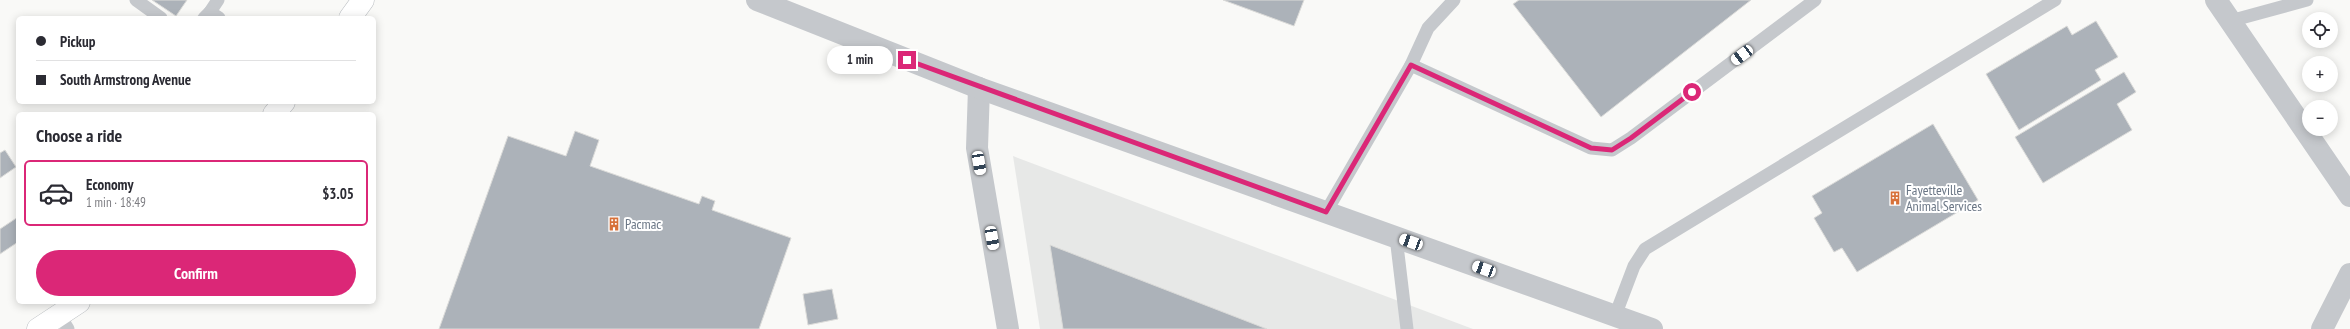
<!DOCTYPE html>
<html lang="en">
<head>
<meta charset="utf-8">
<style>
	body { margin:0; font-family:"PT Sans Narrow",sans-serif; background:#f7f7f7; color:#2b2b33; height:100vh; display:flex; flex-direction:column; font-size:15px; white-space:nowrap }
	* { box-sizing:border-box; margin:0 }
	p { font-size:13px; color:#7c7c81 }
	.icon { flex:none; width:22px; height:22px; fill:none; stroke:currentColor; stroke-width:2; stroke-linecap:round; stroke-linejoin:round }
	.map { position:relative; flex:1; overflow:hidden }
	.side { position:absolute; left:16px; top:112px; width:360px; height:192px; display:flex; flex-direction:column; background:#fff; border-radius:6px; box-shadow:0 2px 10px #0003 }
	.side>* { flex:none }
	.hud { position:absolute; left:16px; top:16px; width:360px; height:88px; border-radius:6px; box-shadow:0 2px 10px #0003; display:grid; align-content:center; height:88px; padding:0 20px; background:#fff }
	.controls { position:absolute; left:2302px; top:12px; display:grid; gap:8px }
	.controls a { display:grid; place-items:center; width:36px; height:36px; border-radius:50%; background:#fff; box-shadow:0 2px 10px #0003; font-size:20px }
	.end { position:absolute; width:18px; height:18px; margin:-9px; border:5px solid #db2777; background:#fff; box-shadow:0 0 0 2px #fff }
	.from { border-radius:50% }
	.bubble { position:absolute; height:28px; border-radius:14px; background:#fff; box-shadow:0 2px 10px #0003; font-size:13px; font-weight:600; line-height:28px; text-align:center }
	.car { position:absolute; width:12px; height:24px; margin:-12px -6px; border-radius:5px; box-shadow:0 0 3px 1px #0007; background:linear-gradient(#fff 24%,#345 0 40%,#fff 0 76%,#345 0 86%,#fff 0) }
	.hud b { display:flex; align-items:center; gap:14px; height:38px; font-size:15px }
	.hud b+b { border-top:1px solid #e1e1e2 }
	.hud i { width:10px; height:10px; background:#2b2b33 }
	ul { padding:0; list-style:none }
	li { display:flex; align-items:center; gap:12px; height:66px; margin:0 8px 6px; padding:0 12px; border:2px solid transparent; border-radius:6px }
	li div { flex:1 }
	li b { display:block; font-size:15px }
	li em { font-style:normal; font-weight:600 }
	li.selected { border-color:#db2777 }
	li>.icon { width:36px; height:36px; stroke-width:1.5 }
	h2 { padding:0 20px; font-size:18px; line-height:48px }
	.button { display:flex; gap:8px; margin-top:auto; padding:8px 20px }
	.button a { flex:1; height:46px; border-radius:24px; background:#db2777; color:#fff; font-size:16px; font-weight:600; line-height:46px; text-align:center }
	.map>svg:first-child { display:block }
	.built { fill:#e7e8e7 }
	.building { fill:#acb2b9; stroke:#dbdbd9 }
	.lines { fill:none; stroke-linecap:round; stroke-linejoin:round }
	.primary-casing { stroke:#b6babe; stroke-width:23 }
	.service { stroke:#c5c8cc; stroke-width:13 }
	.minor { stroke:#c5c8cc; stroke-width:22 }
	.tertiary { stroke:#c5c8cc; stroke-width:22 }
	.primary { stroke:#fff; stroke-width:22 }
	.route { stroke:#db2777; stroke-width:5 }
	.labels { text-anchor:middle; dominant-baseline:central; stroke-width:4; stroke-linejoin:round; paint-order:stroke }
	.poi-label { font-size:14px; fill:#6a7685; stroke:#fff; text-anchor:start }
</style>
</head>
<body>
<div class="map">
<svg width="2350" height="329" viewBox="0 0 2350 329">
	<rect width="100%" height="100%" fill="#f9f9f7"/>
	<polygon class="built" points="1013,156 1473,329 1040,329"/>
	<g class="building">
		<polygon points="152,0 187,0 176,16"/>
		<polygon points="1223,0 1304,0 1294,26"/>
		<polygon points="1519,0 1751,0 1601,117 1513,4"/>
		<polygon points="2096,21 2118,57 2095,70 2101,80 2019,130 1986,74 2067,26 2072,35"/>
		<polygon points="2124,72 2136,92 2117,104 2132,130 2043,183 2015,137"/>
		<polygon points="1933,124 1978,200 1857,272 1842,248 1834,252 1814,218 1822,213 1812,196"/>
		<polygon points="575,131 599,140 590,166 699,204 702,196 715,201 712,210 791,238 759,329 439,329 508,136 566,156"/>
		<polygon points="5,150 16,167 0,178 0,153"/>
		<polygon points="18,217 18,242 0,254 0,229"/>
		<polygon points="1050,245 1267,329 1063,329"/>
		<polygon points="832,289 838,319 808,325 803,294"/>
	</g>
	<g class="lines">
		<g class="primary-casing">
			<g id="primary">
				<polyline points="350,18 363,0"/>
				<polyline points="274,114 284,102"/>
				<polyline points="38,329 79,302"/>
			</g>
		</g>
		<g class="service">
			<polyline points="136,0 161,18"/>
			<polyline points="210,12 218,0"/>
			<polyline points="204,18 210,12 219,18"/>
			<polyline points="2230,21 2307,0"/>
			<polyline points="1411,65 1591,148 1612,150 1631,138 1815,0"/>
			<polyline points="1326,212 1411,65 1428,28 1454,0"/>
			<polyline points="1396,237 1407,329"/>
			<polyline points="60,316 68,329"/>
			<polyline points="1615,316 1634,266 1645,249 2055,0"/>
		</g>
		<g class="minor">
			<polyline points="2216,0 2350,196"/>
			<polyline points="979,88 977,148 1008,329"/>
			<polyline points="2322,329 2350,274"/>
		</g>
		<polyline class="tertiary" points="757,0 979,88 1652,329"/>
		<use href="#primary" class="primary"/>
	</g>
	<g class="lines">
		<polyline class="route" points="907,60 1326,212 1411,65 1591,148 1612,150 1631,138 1692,92"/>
	</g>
	<defs>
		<g id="building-bare" transform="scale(1.08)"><path d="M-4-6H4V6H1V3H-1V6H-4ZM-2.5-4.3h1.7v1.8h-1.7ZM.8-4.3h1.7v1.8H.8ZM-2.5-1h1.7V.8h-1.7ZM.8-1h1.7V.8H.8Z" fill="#d77139" stroke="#fff" stroke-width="2.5" paint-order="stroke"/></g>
	</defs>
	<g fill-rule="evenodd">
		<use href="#building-bare" x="1895" y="198"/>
		<use href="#building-bare" x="614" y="224"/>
	</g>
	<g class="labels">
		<g class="poi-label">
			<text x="1906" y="190">Fayetteville<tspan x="1906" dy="16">Animal Services</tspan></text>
			<text x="625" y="224">Pacmac</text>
		</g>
	</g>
</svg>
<div class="controls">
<a><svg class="icon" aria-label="locate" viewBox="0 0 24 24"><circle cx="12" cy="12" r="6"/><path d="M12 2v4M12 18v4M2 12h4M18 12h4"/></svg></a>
<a>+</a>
<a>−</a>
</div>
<i class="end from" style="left:1692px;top:92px"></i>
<i class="end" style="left:907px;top:60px"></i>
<div class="bubble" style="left:827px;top:46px;width:66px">1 min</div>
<i class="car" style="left:1742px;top:55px;rotate:233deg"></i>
<i class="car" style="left:979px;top:163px;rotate:170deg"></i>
<i class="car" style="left:992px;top:238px;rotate:170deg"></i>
<i class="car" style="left:1411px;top:242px;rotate:290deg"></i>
<i class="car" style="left:1484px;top:269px;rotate:290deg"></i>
<div class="hud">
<b><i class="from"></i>Pickup</b>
<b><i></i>South Armstrong Avenue</b>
</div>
<section class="side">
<h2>Choose a ride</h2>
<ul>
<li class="selected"><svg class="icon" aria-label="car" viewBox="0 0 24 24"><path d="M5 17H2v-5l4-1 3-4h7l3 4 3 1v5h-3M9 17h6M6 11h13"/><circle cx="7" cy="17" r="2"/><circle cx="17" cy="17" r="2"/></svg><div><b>Economy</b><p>1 min · 18:49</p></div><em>$3.05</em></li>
</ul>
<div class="button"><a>Confirm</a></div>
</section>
</div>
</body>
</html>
